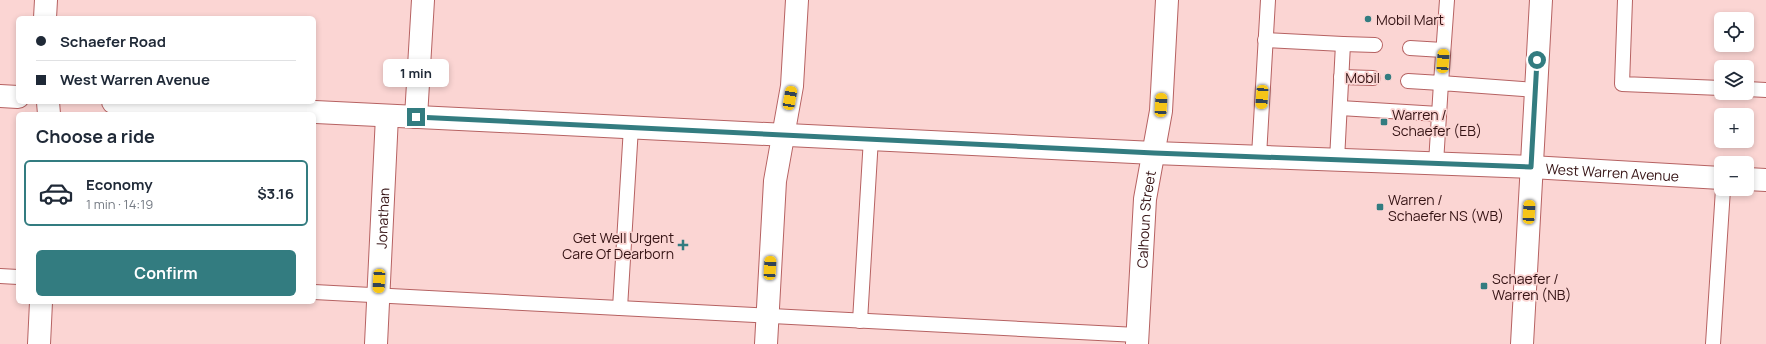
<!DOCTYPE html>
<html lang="en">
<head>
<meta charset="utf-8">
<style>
	body { margin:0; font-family:Manrope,sans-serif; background:#f2f2f3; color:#1f2937; height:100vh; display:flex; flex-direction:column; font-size:15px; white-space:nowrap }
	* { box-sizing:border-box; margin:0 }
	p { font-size:13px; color:#747a83 }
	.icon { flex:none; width:22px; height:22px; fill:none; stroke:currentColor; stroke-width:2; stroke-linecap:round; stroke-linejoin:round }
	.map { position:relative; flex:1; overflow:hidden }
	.panel { position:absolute; left:16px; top:112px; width:300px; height:192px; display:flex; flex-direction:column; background:#fff; border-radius:6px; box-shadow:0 2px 6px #0003 }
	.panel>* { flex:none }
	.guide { position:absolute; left:16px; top:16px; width:300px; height:88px; border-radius:6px; box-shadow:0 2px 6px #0003; display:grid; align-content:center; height:88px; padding:0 20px; background:#fff }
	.buttons { position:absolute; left:1714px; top:12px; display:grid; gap:8px }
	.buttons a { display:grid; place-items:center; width:40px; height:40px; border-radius:6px; background:#fff; box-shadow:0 2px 6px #0003; font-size:20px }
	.end { position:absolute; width:18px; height:18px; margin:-9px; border:5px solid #337c80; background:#fff; box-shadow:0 0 0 2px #fff }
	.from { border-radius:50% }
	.bubble { position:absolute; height:28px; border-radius:6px; background:#fff; box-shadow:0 2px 6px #0003; font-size:13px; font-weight:700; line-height:28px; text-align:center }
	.car { position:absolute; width:12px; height:24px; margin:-12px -6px; border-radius:5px; box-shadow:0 0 3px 1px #0007; background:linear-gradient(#f5c518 24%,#345 0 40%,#f5c518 0 76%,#345 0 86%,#f5c518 0) }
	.guide b { display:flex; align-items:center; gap:14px; height:38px; font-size:15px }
	.guide b+b { border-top:1px solid #e0e1e3 }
	.guide i { width:10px; height:10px; background:#1f2937 }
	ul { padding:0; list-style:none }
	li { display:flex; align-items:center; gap:12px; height:66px; margin:0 8px 6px; padding:0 12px; border:2px solid #e0e1e3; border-radius:6px }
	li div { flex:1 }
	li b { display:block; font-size:15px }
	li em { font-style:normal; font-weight:700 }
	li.on { border-color:#337c80 }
	li>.icon { width:36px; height:36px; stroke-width:1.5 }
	h2 { padding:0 20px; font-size:18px; line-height:48px }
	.button { display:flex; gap:8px; margin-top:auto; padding:8px 20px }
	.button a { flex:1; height:46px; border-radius:6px; background:#337c80; color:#fff; font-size:16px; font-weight:700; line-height:46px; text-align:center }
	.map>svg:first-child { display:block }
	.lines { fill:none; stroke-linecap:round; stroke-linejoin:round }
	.lane-casing { stroke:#b66262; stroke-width:16 }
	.street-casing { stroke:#b66262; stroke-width:24 }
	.secondary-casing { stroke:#b66262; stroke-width:24 }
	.lane { stroke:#fff; stroke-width:14 }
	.street { stroke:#fff; stroke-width:22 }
	.secondary { stroke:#fff; stroke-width:22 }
	.route { stroke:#337c80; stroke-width:5 }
	.poi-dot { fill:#337c80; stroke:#fbd5d3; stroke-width:1.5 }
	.labels { text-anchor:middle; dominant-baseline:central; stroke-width:3.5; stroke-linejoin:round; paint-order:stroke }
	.poi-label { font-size:14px; fill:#351314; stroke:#fbd5d3; text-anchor:start }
	.street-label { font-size:14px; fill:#351314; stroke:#fbd5d3 }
</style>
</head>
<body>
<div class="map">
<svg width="1766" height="344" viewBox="0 0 1766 344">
	<rect width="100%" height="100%" fill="#fbd5d3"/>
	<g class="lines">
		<g class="lane-casing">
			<g id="lane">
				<polyline points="1625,0 1622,84 1721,88"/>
				<polyline points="1265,40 1343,44"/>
				<polyline points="1410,48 1443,50"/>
				<polyline points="1341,77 1373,78"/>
				<polyline points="1408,81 1441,83 1447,0"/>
				<polyline points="1747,89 1766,90"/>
				<polyline points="1340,108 1439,114"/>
				<polyline points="1259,156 1268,0"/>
				<polyline points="1337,160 1343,44 1375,45"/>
				<polyline points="1436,163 1441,83 1535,90"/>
				<polyline points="0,276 18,277"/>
				<polyline points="314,292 1137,335"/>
				<polyline points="620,308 631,127"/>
				<polyline points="860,321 871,138"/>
				<polyline points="1713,344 1723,189"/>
			</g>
		</g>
		<g class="street-casing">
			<g id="street">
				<polyline points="45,18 46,0"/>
				<polyline points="48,102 49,114"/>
				<polyline points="416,117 423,0"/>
				<polyline points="39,344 41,302"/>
				<path id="s1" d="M 376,344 L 387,116"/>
				<polyline points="766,344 775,181 792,86 797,0"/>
				<path id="s2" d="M 1137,344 L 1145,199 L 1161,111 L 1167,0"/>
			</g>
		</g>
		<g class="secondary-casing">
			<g id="secondary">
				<polyline points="0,96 18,97"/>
				<path id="s3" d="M 113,102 L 1154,153 L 1531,167 L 1721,178"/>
				<polyline points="1747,179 1766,180"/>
				<polyline points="1522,344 1541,0"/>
			</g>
		</g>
		<use href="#lane" class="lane"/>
		<use href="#street" class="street"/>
		<use href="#secondary" class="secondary"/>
	</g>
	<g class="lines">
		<polyline class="route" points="416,117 1154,153 1531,167 1537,60"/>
	</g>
	<g class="poi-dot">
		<circle cx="1368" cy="19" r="4"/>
		<circle cx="1388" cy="77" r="4"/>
		<rect x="1380" y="118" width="8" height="8" rx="2"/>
		<rect x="1376" y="203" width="8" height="8" rx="2"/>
		<path d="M681 239h4v4h4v4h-4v4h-4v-4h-4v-4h4z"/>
		<rect x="1480" y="282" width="8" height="8" rx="2"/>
	</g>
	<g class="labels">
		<g class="poi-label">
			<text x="1376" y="19">Mobil Mart</text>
			<text x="1380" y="77" text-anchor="end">Mobil</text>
			<text x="1392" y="114">Warren /<tspan x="1392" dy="16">Schaefer (EB)</tspan></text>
			<text x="1388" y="199">Warren /<tspan x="1388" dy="16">Schaefer NS (WB)</tspan></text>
			<text x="674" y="237" text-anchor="end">Get Well Urgent<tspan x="674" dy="16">Care Of Dearborn</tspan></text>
			<text x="1492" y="278">Schaefer /<tspan x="1492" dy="16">Warren (NB)</tspan></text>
		</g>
		<g class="street-label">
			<text stroke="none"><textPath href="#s3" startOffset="1501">West Warren Avenue</textPath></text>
			<text stroke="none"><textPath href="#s1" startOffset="126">Jonathan</textPath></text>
			<text stroke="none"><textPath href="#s2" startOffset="125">Calhoun Street</textPath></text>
		</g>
	</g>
</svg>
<div class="buttons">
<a><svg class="icon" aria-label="locate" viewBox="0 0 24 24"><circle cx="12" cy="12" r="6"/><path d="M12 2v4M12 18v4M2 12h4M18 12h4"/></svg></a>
<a><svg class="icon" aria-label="layers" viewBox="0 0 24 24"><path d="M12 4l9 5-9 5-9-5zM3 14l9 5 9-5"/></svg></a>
<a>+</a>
<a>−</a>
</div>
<i class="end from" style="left:1537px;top:60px"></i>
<i class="end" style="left:416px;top:117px"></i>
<div class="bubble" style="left:383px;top:59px;width:66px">1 min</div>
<i class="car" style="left:1443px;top:61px;rotate:4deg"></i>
<i class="car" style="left:1262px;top:97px;rotate:184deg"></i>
<i class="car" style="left:790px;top:98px;rotate:10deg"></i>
<i class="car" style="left:1161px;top:105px;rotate:3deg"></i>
<i class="car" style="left:1529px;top:212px;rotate:3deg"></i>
<i class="car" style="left:770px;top:268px;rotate:3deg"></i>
<i class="car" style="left:379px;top:281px;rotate:183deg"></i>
<div class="guide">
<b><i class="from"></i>Schaefer Road</b>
<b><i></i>West Warren Avenue</b>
</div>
<section class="panel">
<h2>Choose a ride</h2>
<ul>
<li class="on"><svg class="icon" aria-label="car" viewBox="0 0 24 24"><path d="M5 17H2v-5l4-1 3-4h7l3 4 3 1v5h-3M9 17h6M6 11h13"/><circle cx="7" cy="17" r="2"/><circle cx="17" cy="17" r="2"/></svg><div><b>Economy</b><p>1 min · 14:19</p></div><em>$3.16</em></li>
</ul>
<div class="button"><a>Confirm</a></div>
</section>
</div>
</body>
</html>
